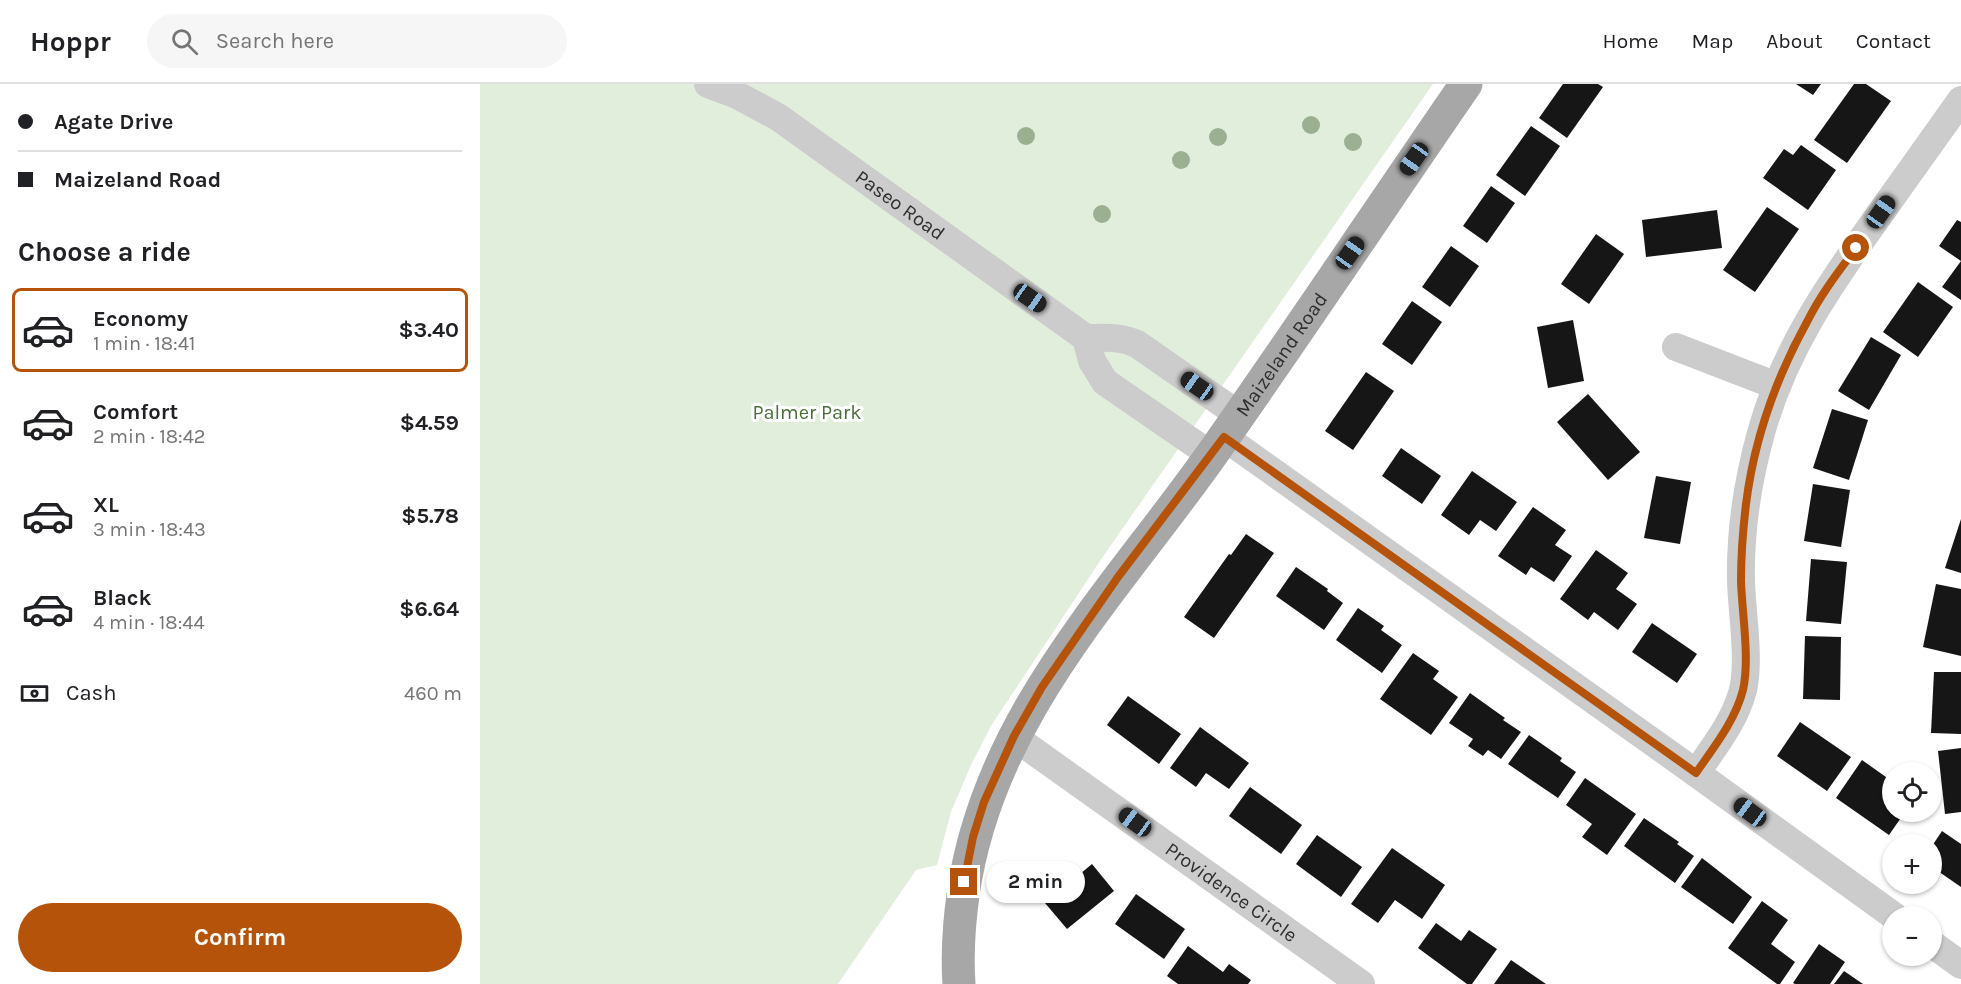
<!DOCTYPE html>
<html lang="en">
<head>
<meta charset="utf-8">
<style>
	body { margin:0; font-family:Karla,sans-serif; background:#f6f6f6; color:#202124; height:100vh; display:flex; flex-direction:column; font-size:22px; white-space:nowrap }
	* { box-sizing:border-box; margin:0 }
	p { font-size:20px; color:#757577 }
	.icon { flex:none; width:33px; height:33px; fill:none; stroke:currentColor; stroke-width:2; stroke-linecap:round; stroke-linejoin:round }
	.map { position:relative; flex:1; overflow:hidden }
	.details { display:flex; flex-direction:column; background:#fff; width:480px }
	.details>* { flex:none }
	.top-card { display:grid; align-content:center; height:132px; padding:0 18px; background:#fff }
	.buttons { position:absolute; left:1402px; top:678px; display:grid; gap:12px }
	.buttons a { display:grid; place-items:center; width:60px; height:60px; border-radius:50%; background:#fff; box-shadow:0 2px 4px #0004; font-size:30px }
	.end { position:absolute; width:27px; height:27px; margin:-14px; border:8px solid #b45309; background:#fff; box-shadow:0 0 0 3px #fff }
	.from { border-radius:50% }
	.bubble { position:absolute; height:42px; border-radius:21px; background:#fff; box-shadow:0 2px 4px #0004; font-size:20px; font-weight:700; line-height:42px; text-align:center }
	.car { position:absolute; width:18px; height:36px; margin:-18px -9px; border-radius:8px; box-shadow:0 0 4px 2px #0007; background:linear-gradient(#222 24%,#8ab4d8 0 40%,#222 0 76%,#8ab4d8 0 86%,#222 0) }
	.top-card b { display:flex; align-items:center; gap:21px; height:57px; font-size:22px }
	.top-card b+b { border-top:2px solid #e0e0e0 }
	.top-card i { width:15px; height:15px; background:#202124 }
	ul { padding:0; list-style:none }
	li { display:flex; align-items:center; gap:18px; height:84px; margin:0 12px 9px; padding:0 6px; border:3px solid transparent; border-radius:9px }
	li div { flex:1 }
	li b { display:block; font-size:22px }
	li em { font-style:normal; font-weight:700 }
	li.selected { border-color:#b45309 }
	li>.icon { width:54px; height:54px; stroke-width:1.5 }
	h2 { padding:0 18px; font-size:27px; line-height:72px }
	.pay { display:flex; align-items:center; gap:15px; height:66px; padding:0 18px; font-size:22px }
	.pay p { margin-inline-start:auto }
	.primary-button { display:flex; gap:12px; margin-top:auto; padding:12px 18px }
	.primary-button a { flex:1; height:69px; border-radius:36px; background:#b45309; color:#fff; font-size:24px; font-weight:700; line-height:69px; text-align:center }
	header { display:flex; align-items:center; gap:36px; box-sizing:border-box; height:84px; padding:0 30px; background:#fff; border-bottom:2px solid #e0e0e0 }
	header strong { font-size:28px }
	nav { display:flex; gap:33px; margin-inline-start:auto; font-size:21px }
	.search { width:420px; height:54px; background:#f6f6f6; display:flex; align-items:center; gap:15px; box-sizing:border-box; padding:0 21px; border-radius:33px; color:#757577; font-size:22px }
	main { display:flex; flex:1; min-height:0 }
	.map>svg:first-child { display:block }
	.green { fill:#e2eedc }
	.building { fill:#161616 }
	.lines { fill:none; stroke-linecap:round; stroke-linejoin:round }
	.minor { stroke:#ccc; stroke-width:28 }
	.major { stroke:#a7a7a7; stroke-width:33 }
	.tree { fill:#9bb092 }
	.route { stroke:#b45309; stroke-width:8 }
	.labels { text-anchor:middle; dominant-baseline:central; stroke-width:6; stroke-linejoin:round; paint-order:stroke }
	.street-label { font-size:20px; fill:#2f2f2f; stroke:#fff }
	.park-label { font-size:20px; fill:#497038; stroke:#fff }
</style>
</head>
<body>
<header>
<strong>Hoppr</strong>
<div class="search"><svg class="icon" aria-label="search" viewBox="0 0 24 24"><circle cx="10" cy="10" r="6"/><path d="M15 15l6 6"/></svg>Search here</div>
<nav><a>Home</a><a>Map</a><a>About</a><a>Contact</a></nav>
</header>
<main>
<section class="details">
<div class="top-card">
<b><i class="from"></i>Agate Drive</b>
<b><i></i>Maizeland Road</b>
</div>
<h2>Choose a ride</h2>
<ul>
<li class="selected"><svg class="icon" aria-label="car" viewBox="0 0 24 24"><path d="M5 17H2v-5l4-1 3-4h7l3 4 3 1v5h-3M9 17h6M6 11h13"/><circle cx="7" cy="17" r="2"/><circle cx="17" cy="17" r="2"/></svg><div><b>Economy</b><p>1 min · 18:41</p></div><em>$3.40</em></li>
<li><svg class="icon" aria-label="car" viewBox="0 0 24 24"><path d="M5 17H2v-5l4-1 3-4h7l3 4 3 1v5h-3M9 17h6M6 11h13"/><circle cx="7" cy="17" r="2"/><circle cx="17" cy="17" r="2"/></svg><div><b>Comfort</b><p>2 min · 18:42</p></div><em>$4.59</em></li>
<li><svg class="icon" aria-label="car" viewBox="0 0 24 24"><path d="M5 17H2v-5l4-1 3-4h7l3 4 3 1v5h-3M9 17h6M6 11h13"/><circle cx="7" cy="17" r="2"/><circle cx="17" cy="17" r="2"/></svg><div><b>XL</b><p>3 min · 18:43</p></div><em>$5.78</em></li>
<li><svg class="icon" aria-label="car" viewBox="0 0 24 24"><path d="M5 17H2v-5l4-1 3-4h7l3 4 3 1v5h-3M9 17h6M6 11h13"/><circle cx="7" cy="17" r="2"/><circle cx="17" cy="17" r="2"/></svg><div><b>Black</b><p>4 min · 18:44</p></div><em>$6.64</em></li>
</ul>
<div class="pay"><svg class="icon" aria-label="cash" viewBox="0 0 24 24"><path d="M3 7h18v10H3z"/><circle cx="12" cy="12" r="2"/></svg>Cash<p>460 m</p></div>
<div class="primary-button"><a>Confirm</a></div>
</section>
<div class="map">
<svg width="1481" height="900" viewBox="0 0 1481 900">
	<rect width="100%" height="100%" fill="#fff"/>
	<polygon class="green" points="0,0 953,0 622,474 511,642 491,681 471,728 457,781 436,786 358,900 0,900"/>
	<g class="building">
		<polygon points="1083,0 1118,0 1123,3 1087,54 1059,34"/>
		<polygon points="1316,0 1341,0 1333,11"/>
		<polygon points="1374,0 1386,0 1411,17 1367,79 1334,56"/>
		<polygon points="1051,42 1080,62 1045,112 1016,91"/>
		<polygon points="1321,61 1356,86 1328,126 1283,94 1304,65 1313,71"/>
		<polygon points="1011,102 1035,119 1007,159 983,142"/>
		<polygon points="1287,123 1319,145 1275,208 1243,186"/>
		<polygon points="1237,126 1242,164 1166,173 1162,136"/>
		<polygon points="1477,136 1481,138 1481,216 1462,203 1481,177 1459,162"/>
		<polygon points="1116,150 1144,170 1109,220 1081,200"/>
		<polygon points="971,162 999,182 970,223 942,203"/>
		<polygon points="1438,198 1473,223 1438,273 1403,248"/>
		<polygon points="932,217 962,238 932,281 902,260"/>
		<polygon points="1093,236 1104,297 1068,304 1057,243"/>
		<polygon points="1391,253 1421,271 1389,326 1358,307"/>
		<polygon points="886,288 914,307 873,366 845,347"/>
		<polygon points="1108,310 1160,368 1128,396 1077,338"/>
		<polygon points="1352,325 1388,336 1369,396 1333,384"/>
		<polygon points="921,364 961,392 942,420 902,392"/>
		<polygon points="992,387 1037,418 1016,447 1000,436 989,451 961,431"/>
		<polygon points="1176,392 1211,398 1200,460 1164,454"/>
		<polygon points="1333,400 1370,406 1361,463 1324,457"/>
		<polygon points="1053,423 1086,446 1075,461 1092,472 1074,498 1051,483 1046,491 1018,472"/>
		<polygon points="1481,435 1481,489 1465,484"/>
		<polygon points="766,450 794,469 734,554 704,533 749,470 751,471"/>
		<polygon points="1116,466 1148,489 1136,505 1157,520 1138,546 1114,528 1108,536 1080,515"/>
		<polygon points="1331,475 1367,478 1361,540 1326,537"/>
		<polygon points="816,483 848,505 847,507 863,519 844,546 796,512"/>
		<polygon points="1456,500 1481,505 1481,572 1443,563"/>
		<polygon points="878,524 904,542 901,546 922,561 902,589 856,556"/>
		<polygon points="1172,539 1217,570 1197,599 1152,568"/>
		<polygon points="1325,552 1361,553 1360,616 1323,615"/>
		<polygon points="933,569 959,587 953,595 978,613 951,651 900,615"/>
		<polygon points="1454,588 1481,588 1481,650 1451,649"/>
		<polygon points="990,609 1025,634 1023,636 1041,648 1021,675 1008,666 1003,672 988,662 993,655 969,639"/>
		<polygon points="648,612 701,650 679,680 627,641"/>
		<polygon points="1320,638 1371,673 1347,707 1297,672"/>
		<polygon points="720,643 769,679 749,705 726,689 716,703 690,684"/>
		<polygon points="1049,651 1082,674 1080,677 1096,688 1078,714 1028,680"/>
		<polygon points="1481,664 1481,728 1465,730 1458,667"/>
		<polygon points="1382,676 1413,698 1413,728 1425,728 1409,751 1356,714"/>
		<polygon points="1105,694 1156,730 1127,771 1102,753 1112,740 1086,721"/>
		<polygon points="770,703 822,741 801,770 749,732"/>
		<polygon points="1164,734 1199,758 1197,760 1214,772 1195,799 1144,762"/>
		<polygon points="1462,747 1481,760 1481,803 1452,783 1452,762"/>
		<polygon points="837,751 882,783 861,813 816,780"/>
		<polygon points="912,764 965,801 942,835 915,816 898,839 871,820"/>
		<polygon points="1222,774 1272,813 1253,840 1201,803"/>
		<polygon points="612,780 634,807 587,845 565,819"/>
		<polygon points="656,810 705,845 684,875 635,840"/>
		<polygon points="1282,817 1308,836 1291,860 1315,878 1300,900 1297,900 1248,864"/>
		<polygon points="956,839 981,857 989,846 1017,865 992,900 987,900 938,864"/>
		<polygon points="1339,860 1365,878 1350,900 1315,900 1313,899"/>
		<polygon points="708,862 743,888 749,880 771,896 768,900 698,900 687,892"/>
		<polygon points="1031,876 1066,900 1014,900"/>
		<polygon points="1364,887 1383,900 1354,900"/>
	</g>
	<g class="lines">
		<g class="minor">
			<path id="s1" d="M 228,0 L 255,10 L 298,33 L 606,254 C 625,254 640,252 657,260 L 759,331"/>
			<polyline points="606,254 612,277 625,298 731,371"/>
			<polyline points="1196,263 1297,302"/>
			<polyline points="744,353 1216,689 1414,832"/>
			<path id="s2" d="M 534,653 L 881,900"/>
			<path d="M 1216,689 C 1234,663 1255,637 1263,606 C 1270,575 1262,530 1261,497 C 1260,448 1268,396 1281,349 C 1304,266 1348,203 1397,134 C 1425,95 1453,55 1481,16"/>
			<polyline points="1452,860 1481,881"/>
		</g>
		<path class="major" id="s3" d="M 479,900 C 477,870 479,840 483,811 C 508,632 636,507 735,366 C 820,245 902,122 986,0"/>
	</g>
	<g class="tree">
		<circle cx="831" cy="41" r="9"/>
		<circle cx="546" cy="52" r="9"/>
		<circle cx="738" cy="53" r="9"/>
		<circle cx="873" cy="58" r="9"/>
		<circle cx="701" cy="76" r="9"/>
		<circle cx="622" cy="130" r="9"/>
	</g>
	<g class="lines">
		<path class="route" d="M 484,798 L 493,753 L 504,718 L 534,652 L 562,603 L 638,493 L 744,353 L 1216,689 C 1234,663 1255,637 1263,606 C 1270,575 1262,529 1261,497 C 1261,472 1263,445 1266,420 C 1274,356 1297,292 1328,236 C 1341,210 1359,187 1376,164"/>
	</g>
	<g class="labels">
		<g class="street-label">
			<text stroke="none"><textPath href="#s1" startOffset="228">Paseo Road</textPath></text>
			<text stroke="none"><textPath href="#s3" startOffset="723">Maizeland Road</textPath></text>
			<text stroke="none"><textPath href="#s2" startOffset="267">Providence Circle</textPath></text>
		</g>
		<g class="park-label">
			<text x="327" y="328">Palmer Park</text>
		</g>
	</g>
</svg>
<div class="buttons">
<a><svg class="icon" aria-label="locate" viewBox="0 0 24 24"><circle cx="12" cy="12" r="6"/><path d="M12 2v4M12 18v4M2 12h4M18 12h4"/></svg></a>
<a>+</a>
<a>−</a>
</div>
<i class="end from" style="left:1376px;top:164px"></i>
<i class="end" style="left:484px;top:798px"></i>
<div class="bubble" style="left:506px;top:777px;width:99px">2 min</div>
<i class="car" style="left:934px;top:75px;rotate:215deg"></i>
<i class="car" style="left:1401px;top:128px;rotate:35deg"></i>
<i class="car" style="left:870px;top:169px;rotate:35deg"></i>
<i class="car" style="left:550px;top:214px;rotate:125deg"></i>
<i class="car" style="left:717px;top:302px;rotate:305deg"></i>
<i class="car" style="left:1270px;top:728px;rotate:306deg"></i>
<i class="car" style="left:655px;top:738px;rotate:306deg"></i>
</div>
</main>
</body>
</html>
